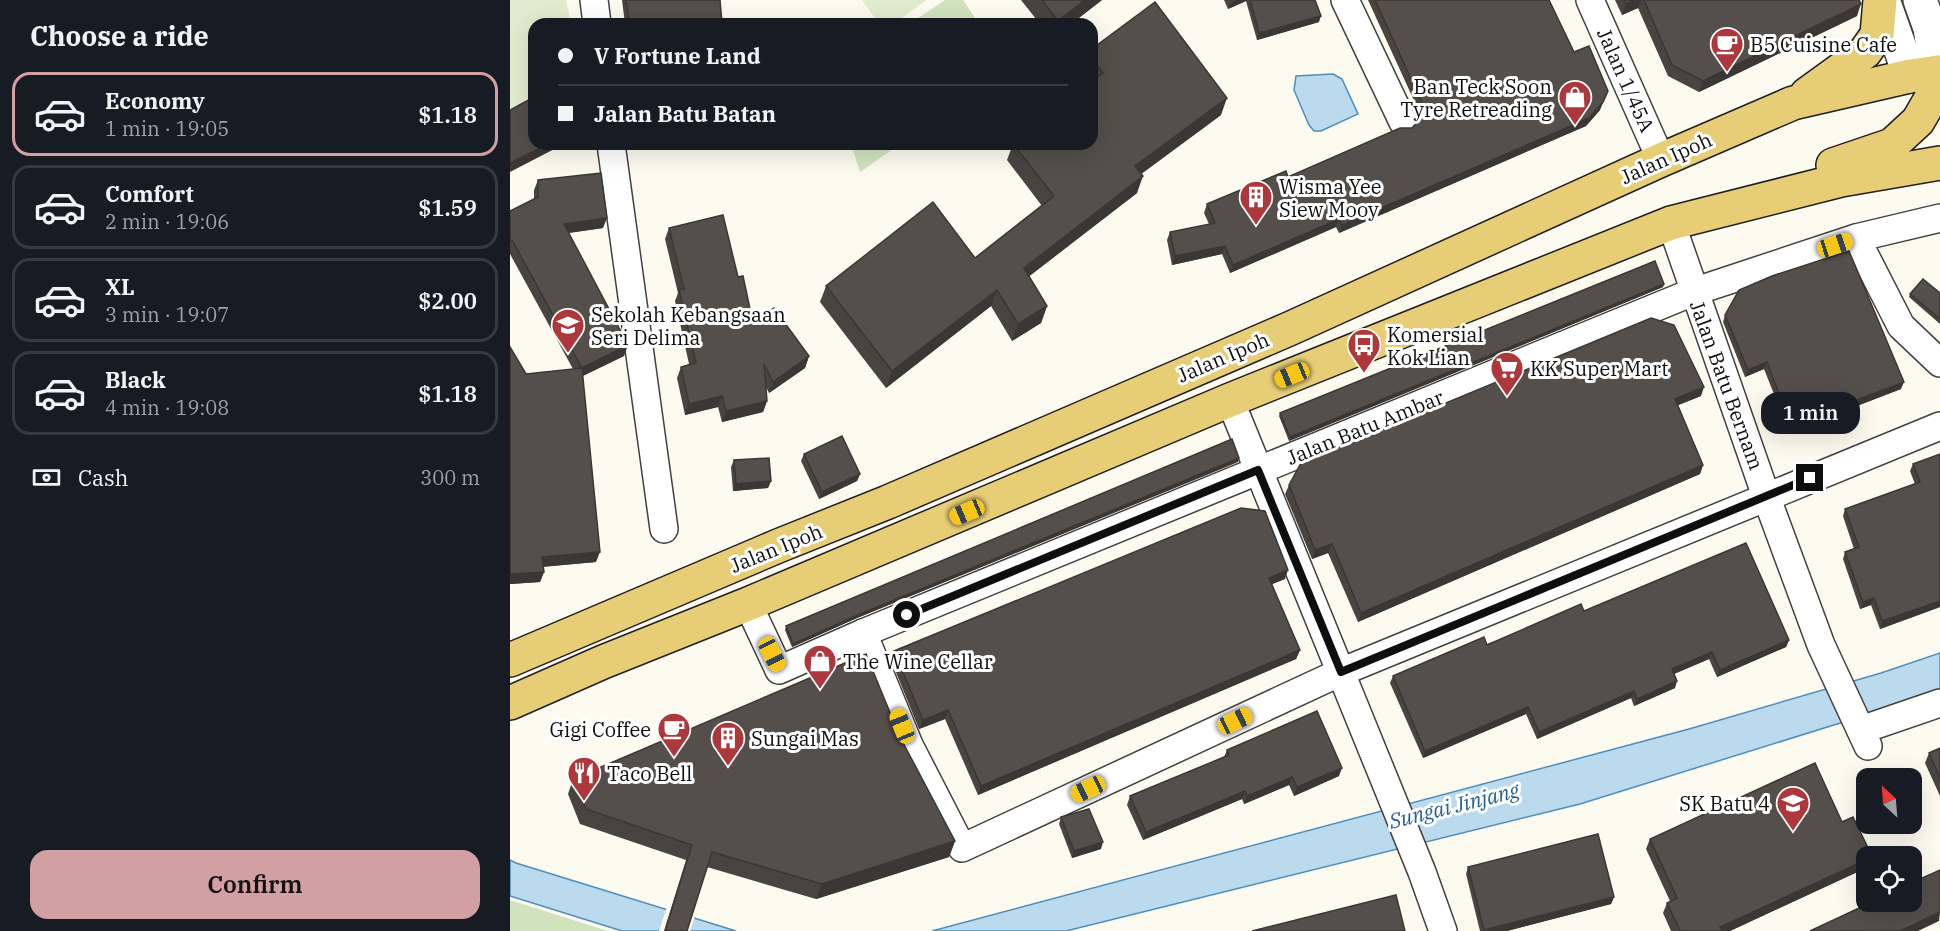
<!DOCTYPE html>
<html lang="en">
<head>
<meta charset="utf-8">
<style>
	body { margin:0; font-family:"IBM Plex Serif",serif; background:#20242c; color:#f1f3f6; height:100vh; display:flex; flex-direction:column; font-size:22px; white-space:nowrap }
	* { box-sizing:border-box; margin:0 }
	p { font-size:20px; color:#9ea1a6 }
	.icon { flex:none; width:33px; height:33px; fill:none; stroke:currentColor; stroke-width:2; stroke-linecap:round; stroke-linejoin:round }
	.map { position:relative; flex:1; overflow:hidden }
	.details { display:flex; flex-direction:column; background:#171b24; width:510px }
	.details>* { flex:none }
	.guide { position:absolute; left:18px; top:18px; width:570px; height:132px; border-radius:18px; box-shadow:0 6px 24px #0002; display:grid; align-content:center; height:132px; padding:0 30px; background:#171b24 }
	.needle { width:39px; rotate:334deg }
	.buttons { position:absolute; left:1346px; top:768px; display:grid; gap:12px }
	.buttons a { display:grid; place-items:center; width:66px; height:66px; border-radius:12px; background:#171b24; box-shadow:0 6px 24px #0002; font-size:30px }
	.end { position:absolute; width:27px; height:27px; margin:-14px; border:8px solid #0e0e0e; background:#fff; box-shadow:0 0 0 3px #fff }
	.from { border-radius:50% }
	.bubble { position:absolute; height:42px; border-radius:18px; background:#171b24; box-shadow:0 6px 24px #0002; font-size:20px; font-weight:600; line-height:42px; text-align:center }
	.car { position:absolute; width:18px; height:36px; margin:-18px -9px; border-radius:8px; box-shadow:0 0 4px 2px #0007; background:linear-gradient(#f5c518 24%,#345 0 40%,#f5c518 0 76%,#345 0 86%,#f5c518 0) }
	.guide b { display:flex; align-items:center; gap:21px; height:57px; font-size:22px }
	.guide b+b { border-top:2px solid #363941 }
	.guide i { width:15px; height:15px; background:#f1f3f6 }
	ul { padding:0; list-style:none }
	li { display:flex; align-items:center; gap:18px; height:84px; margin:0 12px 9px; padding:0 18px; border:3px solid #363941; border-radius:18px }
	li div { flex:1 }
	li b { display:block; font-size:22px }
	li em { font-style:normal; font-weight:600 }
	li.on { border-color:#d29fa2 }
	li>.icon { width:54px; height:54px; stroke-width:1.5 }
	h2 { padding:0 30px; font-size:27px; line-height:72px }
	.pay { display:flex; align-items:center; gap:15px; height:66px; padding:0 30px; font-size:22px }
	.pay p { margin-inline-start:auto }
	.primary-button { display:flex; gap:12px; margin-top:auto; padding:12px 30px }
	.primary-button a { flex:1; height:69px; border-radius:18px; background:#d29fa2; color:#111; font-size:24px; font-weight:600; line-height:69px; text-align:center }
	main { display:flex; flex:1; min-height:0 }
	.map>svg:first-child { display:block }
	.green { fill:#d1e3be }
	.pitch { fill:#e1ecce }
	.water { fill:#bbdaee; stroke:#4c8ebc; stroke-width:1.5 }
	.pier { fill:#fdfbf0 }
	.lines { fill:none; stroke-linecap:round; stroke-linejoin:round }
	.minor-casing { stroke:#414141; stroke-width:30 }
	.tertiary-casing { stroke:#414141; stroke-width:36 }
	.primary-casing { stroke:#1f1f1f; stroke-width:36 }
	.minor { stroke:#fff; stroke-width:27 }
	.tertiary { stroke:#fff; stroke-width:33 }
	.primary { stroke:#e7cd76; stroke-width:33 }
	.wall { fill:#494440 }
	.shaded-wall { fill:#3c3734 }
	.building { fill:#554f4b; stroke:#3c3734; stroke-width:1.5 }
	.route { stroke:#0e0e0e; stroke-width:8 }
	.labels { text-anchor:middle; dominant-baseline:central; stroke-width:6; stroke-linejoin:round; paint-order:stroke }
	.poi-label { font-size:20px; fill:#0e0e0e; stroke:#fff; text-anchor:start }
	.street-label { font-size:20px; fill:#0e0e0e; stroke:#fff }
	.water-label { font-size:21px; font-style:italic; fill:#27618f; stroke:#fff }
</style>
</head>
<body>
<main>
<section class="details">
<h2>Choose a ride</h2>
<ul>
<li class="on"><svg class="icon" aria-label="car" viewBox="0 0 24 24"><path d="M5 17H2v-5l4-1 3-4h7l3 4 3 1v5h-3M9 17h6M6 11h13"/><circle cx="7" cy="17" r="2"/><circle cx="17" cy="17" r="2"/></svg><div><b>Economy</b><p>1 min · 19:05</p></div><em>$1.18</em></li>
<li><svg class="icon" aria-label="car" viewBox="0 0 24 24"><path d="M5 17H2v-5l4-1 3-4h7l3 4 3 1v5h-3M9 17h6M6 11h13"/><circle cx="7" cy="17" r="2"/><circle cx="17" cy="17" r="2"/></svg><div><b>Comfort</b><p>2 min · 19:06</p></div><em>$1.59</em></li>
<li><svg class="icon" aria-label="car" viewBox="0 0 24 24"><path d="M5 17H2v-5l4-1 3-4h7l3 4 3 1v5h-3M9 17h6M6 11h13"/><circle cx="7" cy="17" r="2"/><circle cx="17" cy="17" r="2"/></svg><div><b>XL</b><p>3 min · 19:07</p></div><em>$2.00</em></li>
<li><svg class="icon" aria-label="car" viewBox="0 0 24 24"><path d="M5 17H2v-5l4-1 3-4h7l3 4 3 1v5h-3M9 17h6M6 11h13"/><circle cx="7" cy="17" r="2"/><circle cx="17" cy="17" r="2"/></svg><div><b>Black</b><p>4 min · 19:08</p></div><em>$1.18</em></li>
</ul>
<div class="pay"><svg class="icon" aria-label="cash" viewBox="0 0 24 24"><path d="M3 7h18v10H3z"/><circle cx="12" cy="12" r="2"/></svg>Cash<p>300 m</p></div>
<div class="primary-button"><a>Confirm</a></div>
</section>
<div class="map">
<svg width="1430" height="931" viewBox="0 0 1430 931">
	<rect width="100%" height="100%" fill="#fdfbf0"/>
	<g class="green">
		<polygon points="435,0 453,0 469,24 399,24"/>
		<polygon points="341,144 390,144 350,172"/>
		<polygon points="0,900 98,931 0,931"/>
	</g>
	<g class="pitch">
		<polygon points="0,0 56,0 61,24 24,24 24,101 0,113"/>
		<polygon points="352,0 417,0 383,24 369,24"/>
	</g>
	<g class="water">
		<polygon points="823,74 832,79 848,114 811,131 804,131 799,125 784,90 786,76"/>
		<polygon points="1430,653 1430,692 1070,804 556,931 422,931 1179,729 1371,673"/>
		<polygon points="0,860 6,863 226,931 112,931 0,896"/>
	</g>
	<polygon class="pier" points="157,907 185,916 180,931 149,931"/>
	<g class="lines">
		<g class="minor-casing">
			<g id="minor">
				<polyline points="84,0 87,24"/>
				<polyline points="835,0 893,122"/>
				<polyline points="1080,0 1151,160"/>
				<polyline points="101,144 154,529"/>
				<polyline points="1161,223 1256,496 1311,645 1358,746"/>
				<polyline points="1346,238 1391,326 1430,363"/>
				<polyline points="720,400 912,872 933,931"/>
				<polyline points="238,604 269,670 353,633 1183,292 1346,238 1430,218"/>
				<polyline points="353,633 399,745 452,848 831,672 1430,426"/>
				<polyline points="1351,730 1430,703"/>
			</g>
		</g>
		<g class="tertiary-casing">
			<g id="tertiary">
				<polyline points="1373,0 1400,76"/>
				<polyline points="1410,0 1420,28 1427,72"/>
			</g>
		</g>
		<g class="primary-casing">
			<g id="primary">
				<polyline points="1297,94 1355,52 1367,35 1370,0"/>
				<polyline points="1323,165 1382,145 1408,121 1423,95 1427,72"/>
				<polyline points="0,660 268,546 378,502 779,329 1151,160 1283,103 1400,76 1430,72"/>
				<polyline points="0,703 93,662 238,604 720,400 1161,223 1331,180 1430,163"/>
			</g>
		</g>
		<use href="#minor" class="minor"/>
		<use href="#tertiary" class="tertiary"/>
		<use href="#primary" class="primary"/>
	</g>
	<g class="wall">
		<polygon points="112,0 210,0 212,24 115,24"/>
		<polygon points="511,0 592,0 561,24 530,24"/>
		<polygon points="714,0 805,0 809,22 747,40 736,1 718,9"/>
		<polygon points="858,0 1039,0 1090,110 1076,126 829,233 826,227 720,273 712,254 662,265 657,240 660,232 699,224 694,213 697,204 778,177 902,128 912,118"/>
		<polygon points="1105,0 1349,0 1347,16 1189,92 1158,76 1128,8 1112,15"/>
		<polygon points="582,49 711,115 631,174 627,193 519,276 537,306 531,323 502,341 481,306 376,388 310,302 316,286 465,258 532,206 497,160 503,144 582,144"/>
		<polygon points="28,180 93,228 59,233 114,356 73,376 86,562 33,567 34,572 30,582 0,584 0,347 16,374 63,369 0,254 0,211 24,199 24,190"/>
		<polygon points="159,228 228,277 243,323 299,356 295,368 259,393 256,387 257,401 253,412 212,422 208,407 175,415 167,378 171,367 179,364 165,301 168,293 155,239"/>
		<polygon points="1154,284 1153,287 779,441 769,416 770,413"/>
		<polygon points="1430,293 1430,324 1399,297 1400,294"/>
		<polygon points="1215,315 1391,389 1279,432 1254,369 1235,377 1213,322"/>
		<polygon points="1191,396 1168,405 1193,465 1190,474 848,622 818,553 802,559 775,494 779,485"/>
		<polygon points="294,454 350,474 347,481 309,499 291,461"/>
		<polygon points="1430,454 1430,607 1370,629 1361,605 1350,609 1333,559 1335,552 1344,549 1333,516 1335,509 1405,484 1400,471 1403,464"/>
		<polygon points="224,460 261,481 258,488 223,491 221,467"/>
		<polygon points="728,462 347,618 282,647 275,630 276,626"/>
		<polygon points="775,579 762,584 790,650 786,659 468,795 435,719 409,729 381,660 384,651"/>
		<polygon points="1074,611 1279,640 1276,647 1207,677 1199,659 1164,674 1165,688 1124,706 1121,698 1027,739 1016,714 913,758 880,683 883,676"/>
		<polygon points="390,737 445,841 439,857 306,899 197,867 177,931 154,931 176,860 70,824 58,794 63,779"/>
		<polygon points="1430,748 1430,796 1415,763 1419,753"/>
		<polygon points="717,750 829,776 784,796 779,785 734,804 732,799 633,840 617,805 620,796 714,757"/>
		<polygon points="551,817 591,849 562,858 549,824"/>
		<polygon points="1332,822 1356,856 1356,868 1220,931 1161,931 1153,913 1157,903 1160,901 1136,849 1140,839"/>
		<polygon points="958,867 1104,897 1101,904 997,931 970,931 956,874"/>
	</g>
	<g class="shaded-wall">
		<polygon points="575,0 592,0 561,24 547,24 548,21"/>
		<polygon points="727,0 736,0 736,1 718,9 721,3"/>
		<polygon points="1124,0 1131,0 1128,8 1112,15 1116,4"/>
		<polygon points="1351,4 1347,16 1189,92 1193,81"/>
		<polygon points="811,16 809,22 747,40 749,33"/>
		<polygon points="1098,91 1090,110 1076,126 829,233 832,225"/>
		<polygon points="717,98 711,115 619,183 625,166"/>
		<polygon points="38,144 54,144 0,172 0,163"/>
		<polygon points="633,176 627,193 508,285 514,268"/>
		<polygon points="97,218 93,228 50,234 54,224"/>
		<polygon points="829,219 826,227 720,273 723,265"/>
		<polygon points="715,246 712,254 662,265 665,256"/>
		<polygon points="1154,284 1153,287 779,441 780,437"/>
		<polygon points="487,290 481,306 376,388 382,371"/>
		<polygon points="537,306 531,323 502,341 508,324"/>
		<polygon points="118,345 114,356 68,378 72,368"/>
		<polygon points="299,356 295,368 259,393 263,382"/>
		<polygon points="1257,362 1254,369 1235,377 1238,370"/>
		<polygon points="1394,382 1391,389 1279,432 1281,425"/>
		<polygon points="1194,387 1191,396 1161,408 1165,399"/>
		<polygon points="212,396 208,407 175,415 179,404"/>
		<polygon points="257,401 253,412 212,422 216,411"/>
		<polygon points="729,458 728,462 347,618 282,647 283,644 348,615"/>
		<polygon points="1193,465 1190,474 848,622 851,613"/>
		<polygon points="350,474 347,481 309,499 312,492"/>
		<polygon points="261,481 258,488 223,491 226,484"/>
		<polygon points="822,544 818,553 802,559 805,550"/>
		<polygon points="90,552 86,562 28,567 32,557"/>
		<polygon points="778,570 775,579 755,587 759,578"/>
		<polygon points="34,572 30,582 0,584 0,574"/>
		<polygon points="1364,598 1361,605 1350,609 1353,602"/>
		<polygon points="1430,601 1430,607 1370,629 1372,621"/>
		<polygon points="1279,640 1276,647 1207,677 1210,670"/>
		<polygon points="790,650 786,659 468,795 471,786"/>
		<polygon points="1202,652 1199,659 1159,676 1162,669"/>
		<polygon points="1167,681 1165,688 1124,706 1127,699"/>
		<polygon points="1124,691 1121,698 1027,739 1029,732"/>
		<polygon points="1018,707 1016,714 913,758 915,751"/>
		<polygon points="438,710 435,719 409,729 413,720"/>
		<polygon points="832,768 829,776 784,796 787,787"/>
		<polygon points="782,777 779,785 734,804 737,796"/>
		<polygon points="735,791 732,799 633,840 636,832"/>
		<polygon points="445,841 439,857 306,899 312,884"/>
		<polygon points="593,842 591,849 562,858 564,851"/>
		<polygon points="1356,860 1356,868 1220,931 1209,931 1210,927"/>
		<polygon points="1104,897 1101,904 997,931 974,931"/>
		<polygon points="1430,912 1429,921 1408,931 1390,931"/>
	</g>
	<g class="building">
		<polygon points="116,0 210,0 212,23 120,24"/>
		<polygon points="532,0 575,0 548,21"/>
		<polygon points="740,0 805,0 811,16 749,33"/>
		<polygon points="865,0 1039,0 1064,52 1079,46 1098,91 1093,102 1079,118 832,225 829,219 723,265 715,246 665,256 660,232 705,223 697,204 776,171 778,177 890,128 902,128 910,119 918,116"/>
		<polygon points="1114,0 1124,0 1116,4"/>
		<polygon points="1134,0 1349,0 1351,4 1193,81 1162,65"/>
		<polygon points="645,2 717,98 625,166 633,176 514,268 537,306 508,324 487,290 382,371 316,286 423,202 465,258 544,196 503,144 582,144 582,81 593,73 582,58 582,49"/>
		<polygon points="24,97 24,144 38,144 0,163 0,110"/>
		<polygon points="91,173 97,218 54,224 118,345 72,368 2,240 0,241 0,211 28,197 28,180"/>
		<polygon points="213,215 228,277 233,276 243,323 264,308 299,356 263,382 254,364 257,401 216,411 212,396 179,404 171,367 186,363 169,290 174,289 159,228"/>
		<polygon points="1339,251 1394,382 1281,425 1257,362 1238,370 1215,315 1229,290 1262,276"/>
		<polygon points="1145,261 1154,284 780,437 770,413"/>
		<polygon points="1413,279 1430,293 1430,319 1400,294"/>
		<polygon points="1141,318 1164,325 1194,387 1165,399 1193,465 851,613 822,544 805,550 779,485 791,463"/>
		<polygon points="0,347 16,374 72,368 90,552 32,557 34,572 0,574"/>
		<polygon points="332,436 350,474 312,492 294,454"/>
		<polygon points="722,439 729,458 348,615 283,644 276,626"/>
		<polygon points="1430,454 1430,601 1372,621 1364,598 1353,602 1335,552 1349,547 1335,509 1410,482 1403,464"/>
		<polygon points="259,458 261,481 226,484 224,460"/>
		<polygon points="731,508 755,511 778,570 759,578 790,650 471,786 438,710 413,720 384,651"/>
		<polygon points="1236,543 1279,640 1210,670 1202,652 1162,669 1167,681 1127,699 1124,691 1029,732 1018,707 915,751 883,676 974,637 977,645 1071,604 1074,611"/>
		<polygon points="356,654 390,737 445,841 312,884 202,852 177,931 155,931 182,845 76,809 63,779"/>
		<polygon points="807,711 832,768 787,787 782,777 737,796 735,791 636,832 620,796 719,755 717,750"/>
		<polygon points="1430,748 1430,778 1419,753"/>
		<polygon points="1305,763 1332,822 1343,817 1362,856 1356,856 1356,860 1210,927 1213,931 1170,931 1157,903 1167,898 1140,839"/>
		<polygon points="579,809 593,842 564,851 551,817"/>
		<polygon points="1088,834 1104,897 974,930 958,867"/>
		<polygon points="1430,870 1430,912 1390,931 1300,931 1362,902 1401,902 1401,883"/>
		<polygon points="886,895 895,931 742,931"/>
	</g>
	<g class="lines">
		<polyline class="route" points="397,615 748,470 831,672 1300,478"/>
	</g>
	<defs>
		<g id="cafe-pin" transform="scale(1.725)"><path d="M0 17L-7.5 6A9.5 9.5 0 1 1 7.5 6Z" fill="#ac383c" stroke="#fff"/><path d="M-5.5-4.5H6V0H3Q3 3.5 0 3.5H-2.5Q-5.5 3.5-5.5 0ZM3-3.2v2h1.7v-2ZM-6 4.5H4V6H-6Z" fill="#fff"/></g>
		<g id="shop-pin" transform="scale(1.725)"><path d="M0 17L-7.5 6A9.5 9.5 0 1 1 7.5 6Z" fill="#ac383c" stroke="#fff"/><path d="M-5-2.5h2.3a2.7 3.5 0 0 1 5.4 0H5L5.5 6h-11ZM-1.5-2.5h3a1.5 2.3 0 0 0-3 0Z" fill="#fff"/></g>
		<g id="building-pin" transform="scale(1.725)"><path d="M0 17L-7.5 6A9.5 9.5 0 1 1 7.5 6Z" fill="#ac383c" stroke="#fff"/><path d="M-4-6H4V6H1V3H-1V6H-4ZM-2.5-4.3h1.7v1.8h-1.7ZM.8-4.3h1.7v1.8H.8ZM-2.5-1h1.7V.8h-1.7ZM.8-1h1.7V.8H.8Z" fill="#fff"/></g>
		<g id="school-pin" transform="scale(1.725)"><path d="M0 17L-7.5 6A9.5 9.5 0 1 1 7.5 6Z" fill="#ac383c" stroke="#fff"/><path d="M0-5L7-2L0 1L-7-2ZM-4 1L0 2.5L4 1V4Q0 6-4 4Z" fill="#fff"/></g>
		<g id="bus-pin" transform="scale(1.725)"><path d="M0 17L-7.5 6A9.5 9.5 0 1 1 7.5 6Z" fill="#ac383c" stroke="#fff"/><path d="M-5-6H5V4H4V6H2V4H-2V6H-4V4H-5ZM-3.5-4V0h7V-4ZM-3.5 1.2v1.5H-2V1.2ZM2 1.2v1.5H3.5V1.2Z" fill="#fff"/></g>
		<g id="supermarket-pin" transform="scale(1.725)"><path d="M0 17L-7.5 6A9.5 9.5 0 1 1 7.5 6Z" fill="#ac383c" stroke="#fff"/><path d="M-6-5.5h2.5l.6 2H6L4.5 2H-2.5L-4.4-4H-6ZM-1.5 3.2a1.3 1.3 0 1 0 .1 0ZM3 3.2a1.3 1.3 0 1 0 .1 0Z" fill="#fff"/></g>
		<g id="restaurant-pin" transform="scale(1.725)"><path d="M0 17L-7.5 6A9.5 9.5 0 1 1 7.5 6Z" fill="#ac383c" stroke="#fff"/><path d="M-5-6h1v4h1v-4h1v4h1v-4h1v5L-1.5 .5V6h-2V.5L-5-1ZM5-6V6H3V1.5H1.5Q1.5-4 5-6Z" fill="#fff"/></g>
	</defs>
	<g fill-rule="evenodd">
		<use href="#cafe-pin" x="1217" y="44"/>
		<use href="#shop-pin" x="1065" y="97"/>
		<use href="#building-pin" x="746" y="197"/>
		<use href="#school-pin" x="58" y="325"/>
		<use href="#bus-pin" x="854" y="345"/>
		<use href="#supermarket-pin" x="997" y="368"/>
		<use href="#shop-pin" x="310" y="661"/>
		<use href="#cafe-pin" x="164" y="729"/>
		<use href="#building-pin" x="218" y="738"/>
		<use href="#restaurant-pin" x="74" y="773"/>
		<use href="#school-pin" x="1283" y="803"/>
	</g>
	<g class="labels">
		<g class="poi-label">
			<text x="1240" y="44">B5 Cuisine Cafe</text>
			<text x="1042" y="86" text-anchor="end">Ban Teck Soon<tspan x="1042" dy="23">Tyre Retreading</tspan></text>
			<text x="769" y="186">Wisma Yee<tspan x="769" dy="23">Siew Mooy</tspan></text>
			<text x="81" y="314">Sekolah Kebangsaan<tspan x="81" dy="23">Seri Delima</tspan></text>
			<text x="877" y="334">Komersial<tspan x="877" dy="23">Kok Lian</tspan></text>
			<text x="1020" y="368">KK Super Mart</text>
			<text x="333" y="661">The Wine Cellar</text>
			<text x="141" y="729" text-anchor="end">Gigi Coffee</text>
			<text x="241" y="738">Sungai Mas</text>
			<text x="97" y="773">Taco Bell</text>
			<text x="1260" y="803" text-anchor="end">SK Batu 4</text>
		</g>
		<g class="street-label">
			<text transform="translate(1116 80) rotate(66)">Jalan 1/45A</text>
			<text transform="translate(1156 158) rotate(-24)">Jalan Ipoh</text>
			<text transform="translate(713 357) rotate(-23)">Jalan Ipoh</text>
			<text transform="translate(1217 385) rotate(70)">Jalan Batu Bernam</text>
			<text transform="translate(855 427) rotate(-22)">Jalan Batu Ambar</text>
			<text transform="translate(266 548) rotate(-22)">Jalan Ipoh</text>
		</g>
		<g class="water-label">
			<text transform="translate(944 805) rotate(-14)">Sungai Jinjang</text>
		</g>
	</g>
</svg>
<div class="buttons">
<a><svg class="needle" viewBox="-14 -14 28 28"><path d="M0-13l5 13h-10z" fill="#e53935"/><path d="M0 13l5-13h-10z" fill="#9ea1a6"/></svg></a>
<a><svg class="icon" aria-label="locate" viewBox="0 0 24 24"><circle cx="12" cy="12" r="6"/><path d="M12 2v4M12 18v4M2 12h4M18 12h4"/></svg></a>
</div>
<i class="end from" style="left:397px;top:615px"></i>
<i class="end" style="left:1300px;top:478px"></i>
<div class="bubble" style="left:1251px;top:392px;width:99px">1 min</div>
<i class="car" style="left:1325px;top:245px;rotate:72deg"></i>
<i class="car" style="left:782px;top:375px;rotate:248deg"></i>
<i class="car" style="left:457px;top:512px;rotate:247deg"></i>
<i class="car" style="left:262px;top:654px;rotate:153deg"></i>
<i class="car" style="left:725px;top:721px;rotate:65deg"></i>
<i class="car" style="left:392px;top:726px;rotate:338deg"></i>
<i class="car" style="left:578px;top:789px;rotate:245deg"></i>
<div class="guide">
<b><i class="from"></i>V Fortune Land</b>
<b><i></i>Jalan Batu Batan</b>
</div>
</div>
</main>
</body>
</html>
